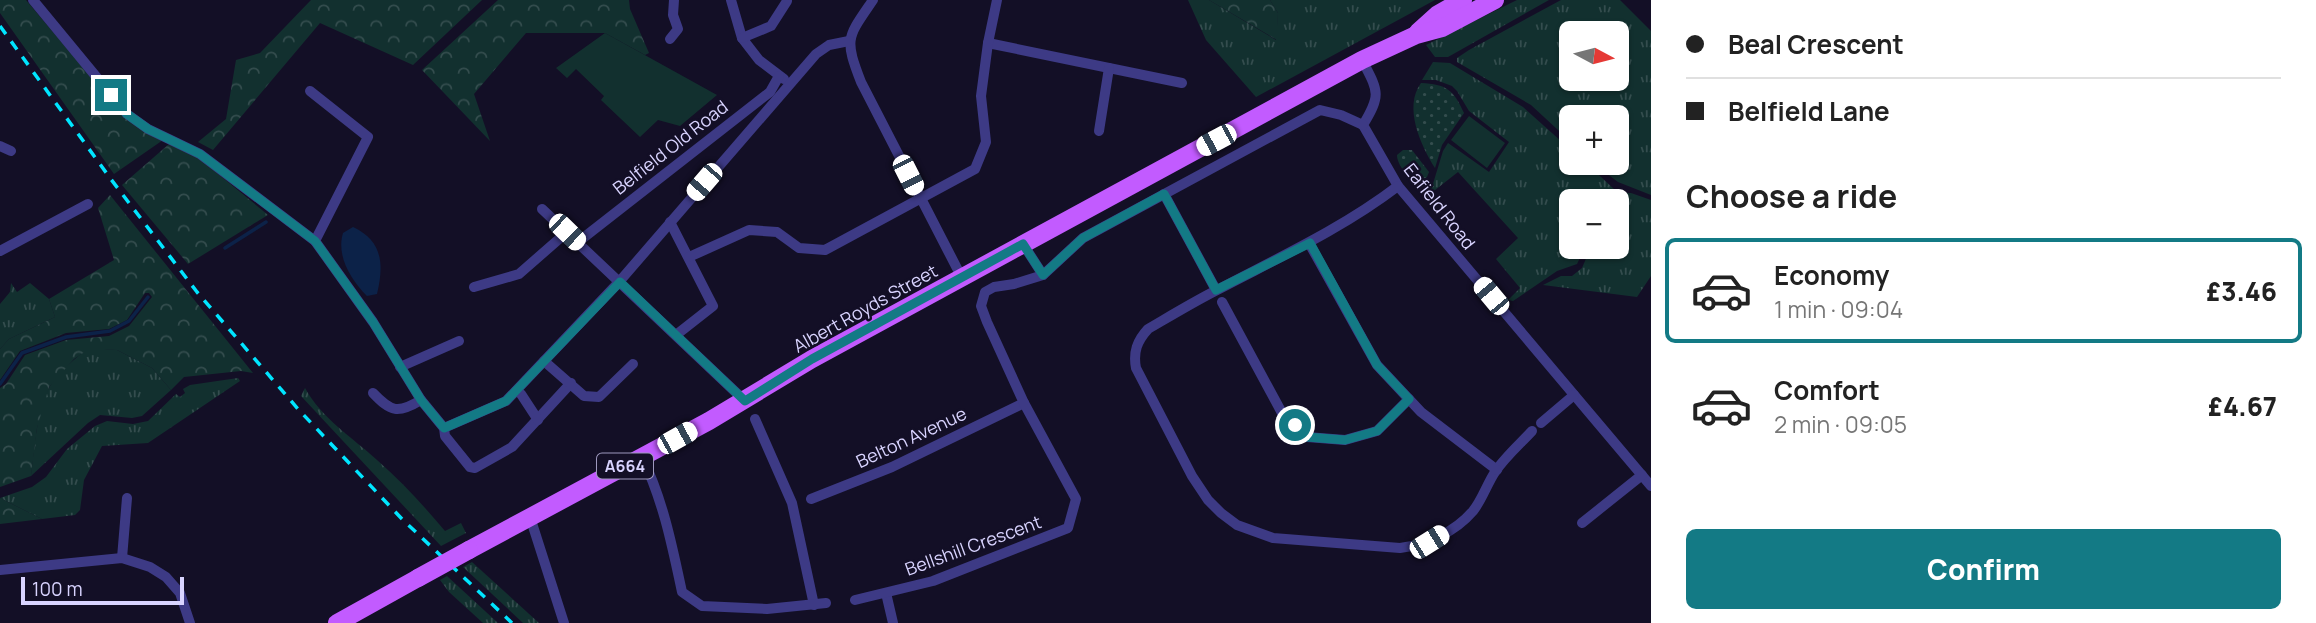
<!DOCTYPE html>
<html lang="en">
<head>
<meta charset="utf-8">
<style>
	body { margin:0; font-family:Manrope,sans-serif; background:#f6f6f6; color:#222; height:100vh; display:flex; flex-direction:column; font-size:26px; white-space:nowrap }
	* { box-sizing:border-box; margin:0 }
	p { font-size:23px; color:#767676 }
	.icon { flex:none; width:38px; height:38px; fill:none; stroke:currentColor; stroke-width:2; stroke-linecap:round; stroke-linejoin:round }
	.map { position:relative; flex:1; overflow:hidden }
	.drawer { display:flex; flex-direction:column; background:#fff; width:665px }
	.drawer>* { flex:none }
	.guide { display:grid; align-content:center; height:154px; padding:0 35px; background:#fff }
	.needle { width:46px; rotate:97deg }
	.tools { position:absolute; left:1559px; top:21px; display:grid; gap:14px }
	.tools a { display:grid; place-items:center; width:70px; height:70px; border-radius:10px; background:#fff; box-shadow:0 2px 5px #0004; font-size:35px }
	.scale { position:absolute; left:21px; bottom:18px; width:163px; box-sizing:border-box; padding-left:7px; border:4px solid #d9d4ff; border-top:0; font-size:19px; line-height:24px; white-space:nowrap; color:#d9d4ff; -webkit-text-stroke:5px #130f26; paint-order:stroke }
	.end { position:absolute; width:32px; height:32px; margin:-16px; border:9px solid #137a85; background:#fff; box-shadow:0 0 0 4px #fff }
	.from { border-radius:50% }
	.car { position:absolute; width:21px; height:42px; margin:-21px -10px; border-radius:9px; box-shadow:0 0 5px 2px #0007; background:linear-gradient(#fff 24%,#345 0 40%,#fff 0 76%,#345 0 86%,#fff 0) }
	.guide b { display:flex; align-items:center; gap:24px; height:66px; font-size:26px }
	.guide b+b { border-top:2px solid #e0e0e0 }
	.guide i { width:18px; height:18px; background:#222 }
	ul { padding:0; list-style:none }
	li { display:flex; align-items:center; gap:21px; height:105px; margin:0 14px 10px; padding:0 21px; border:4px solid transparent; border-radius:10px }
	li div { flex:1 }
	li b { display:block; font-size:26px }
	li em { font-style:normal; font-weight:800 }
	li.current { border-color:#137a85 }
	li>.icon { width:63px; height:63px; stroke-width:1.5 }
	h2 { padding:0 35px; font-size:32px; line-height:84px }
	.cta { display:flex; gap:14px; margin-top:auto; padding:14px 35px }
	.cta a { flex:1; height:80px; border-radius:10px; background:#137a85; color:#fff; font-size:28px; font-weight:800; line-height:80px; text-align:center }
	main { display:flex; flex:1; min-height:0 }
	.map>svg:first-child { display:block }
	.grass { fill:url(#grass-tufts); fill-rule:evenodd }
	.forest { fill:url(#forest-crowns) }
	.park { fill:url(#park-dots) }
	.pitch { fill:#12302f }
	.water { fill:#0c2248 }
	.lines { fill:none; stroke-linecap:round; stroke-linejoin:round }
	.stream { stroke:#0c2248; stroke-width:3.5 }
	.street { stroke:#3d3a85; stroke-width:10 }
	.primary { stroke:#c25bff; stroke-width:18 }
	.rail { stroke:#00e5ff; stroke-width:3.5; stroke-dasharray:10 9; stroke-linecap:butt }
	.primary-bridge { stroke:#c25bff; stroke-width:18 }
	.route { stroke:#137a85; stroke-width:9 }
	.labels { text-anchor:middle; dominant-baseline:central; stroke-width:5; stroke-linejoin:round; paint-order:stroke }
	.shield { fill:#130f26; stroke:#9e99be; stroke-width:2 }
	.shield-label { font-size:16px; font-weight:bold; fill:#d9d4ff }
	.street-label { font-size:18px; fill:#d9d4ff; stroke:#130f26 }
</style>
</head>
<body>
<main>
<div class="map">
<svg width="1651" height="623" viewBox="0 0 1651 623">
	<defs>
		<pattern id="grass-tufts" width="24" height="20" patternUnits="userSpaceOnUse" patternTransform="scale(1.75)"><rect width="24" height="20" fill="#12302f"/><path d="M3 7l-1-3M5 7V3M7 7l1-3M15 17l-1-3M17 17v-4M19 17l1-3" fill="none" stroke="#344d4e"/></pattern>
		<pattern id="forest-crowns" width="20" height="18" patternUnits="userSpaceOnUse" patternTransform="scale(1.75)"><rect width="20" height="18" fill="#12302f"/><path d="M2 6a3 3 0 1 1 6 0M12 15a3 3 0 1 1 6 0" fill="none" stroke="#344d4e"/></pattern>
		<pattern id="park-dots" width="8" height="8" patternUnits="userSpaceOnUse" patternTransform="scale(1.75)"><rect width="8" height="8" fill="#12302f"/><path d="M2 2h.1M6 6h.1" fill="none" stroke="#344d4e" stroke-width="1.8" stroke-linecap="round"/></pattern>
	</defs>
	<rect width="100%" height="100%" fill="#130f26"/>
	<g class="grass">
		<polygon points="1188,0 1209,0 1276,40 1278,13 1270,0 1435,0 1256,97 1206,40"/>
		<polygon points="1517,0 1549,0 1448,57 1435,57 1426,45"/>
		<path d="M 1561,0 L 1620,0 L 1651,31 L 1651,195 L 1618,182 L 1593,163 L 1617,163 L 1617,117 L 1572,117 L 1571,142 L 1531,105 L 1457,62 L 1457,58 L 1469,50 ZM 1572,33 L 1617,33 L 1617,79 L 1572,79 Z"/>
		<polygon points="1433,62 1450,63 1523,107 1571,150 1572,163 1586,163 1615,190 1609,201 1572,201 1572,247 1585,247 1577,264 1557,271 1513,301 1508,300 1520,288 1496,259 1518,238 1458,172 1425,198 1422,194 1432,187 1443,151 1448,143 1489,172 1509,142 1469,111 1457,91 1452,86 1436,80 1422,80"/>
		<polygon points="1625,193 1631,193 1651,200 1651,276 1637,297 1543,285 1561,276 1572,276 1582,268 1591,247 1617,247 1616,201"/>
		<polygon points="11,283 17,292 30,283 49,299 55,317 9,339 0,349 0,304 10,292"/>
		<path d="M 89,348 L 117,350 L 152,368 L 171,390 L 142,416 L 132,418 L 100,415 L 88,423 L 31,476 C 34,452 37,407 50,386 C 60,371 75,358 89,348 Z"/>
		<polygon points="238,378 240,381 148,443 102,446 84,480 80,510 75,515 42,519 0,498 32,487 46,477 67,449 95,426 107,421 133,424 148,421 176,394 180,397 185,393 183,389 190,385"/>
		<path d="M 305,388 C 322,419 352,437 377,460 C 402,482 424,506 445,531 L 461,523 L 466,533 L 441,546 L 301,396 Z"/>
		<polygon points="472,562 539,623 523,623 463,567"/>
		<polygon points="447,576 498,623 483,623 449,592 440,580"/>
	</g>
	<g class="forest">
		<polygon points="0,0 26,0 111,101 163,140 114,174 0,13"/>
		<polygon points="311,0 482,0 413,65 320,23 213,150 198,142 226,119 236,60 260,53"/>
		<polygon points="498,0 629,0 630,9 649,53 645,55 605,33 526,33 474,94 490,141 422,70"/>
		<polygon points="1209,0 1270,0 1278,13 1277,40"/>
		<polygon points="169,144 199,158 268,215 188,264 122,185"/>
		<polygon points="110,195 253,373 241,371 184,377 171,390 152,368 117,350 89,349 74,359 49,387 37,428 31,476 0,487 0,388 6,384 25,355 66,340 109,336 129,326 152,297 149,293 145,293 127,320 109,329 66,333 20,351 0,380 0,349 9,339 55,317 49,299 114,260 98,208"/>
		<polygon points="0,498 42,519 0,524"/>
	</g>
	<g class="park">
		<path d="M 1421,83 C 1446,84 1454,90 1464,113 L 1442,145 L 1435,168 C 1421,146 1403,107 1421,83 Z"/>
		<path d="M 1403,150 L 1412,150 L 1429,172 L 1427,177 L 1417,185 C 1409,179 1397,165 1397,155 Z"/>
	</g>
	<g class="pitch">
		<polygon points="605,33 717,95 680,126 658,120 640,137 601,100 604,96 576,69 567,78 556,68"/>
		<polygon points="1469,116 1505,143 1487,168 1451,140"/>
	</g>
	<path class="water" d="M 353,227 C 383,241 384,265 377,294 L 367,296 C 351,280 336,256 343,233 Z"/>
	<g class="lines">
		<g class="stream">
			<polyline points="225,248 266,222"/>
			<polyline points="0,384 22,353 66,337 110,331 129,321 148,297"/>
		</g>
		<g class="street">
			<polyline points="33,0 127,114 148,129 200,154 315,241 373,322 421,400 444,428 445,436 470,467 475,468 512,447 571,383"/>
			<polyline points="731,0 742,38 759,60 784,79"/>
			<path d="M 873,0 C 847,38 844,38 861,82 L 962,278"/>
			<polyline points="742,38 771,26 787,1"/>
			<polyline points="670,39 678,29 673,15 674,0"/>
			<polyline points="988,43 1182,83"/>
			<path d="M 1362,60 C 1378,91 1382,94 1363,125 L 1398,186 L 1651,486"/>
			<polyline points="310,91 368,137 315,241"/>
			<polyline points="1099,131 1109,68"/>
			<polyline points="0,146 11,151"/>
			<path d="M 1398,186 C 1343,228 1280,257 1219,289 C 1195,301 1172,315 1148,329 C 1137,341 1133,352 1136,368 L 1192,476 L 1208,500 L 1221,513 L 1237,525 L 1273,538 L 1400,548 C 1427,545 1455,532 1473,511 C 1482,500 1487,484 1495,472 C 1505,457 1520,444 1532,431"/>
			<polyline points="1164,194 1216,290"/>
			<polyline points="542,209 745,401"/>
			<polyline points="670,222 713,306 676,335"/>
			<polyline points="578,242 770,92 779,76"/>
			<polyline points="1309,243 1377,365 1421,412 1497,470"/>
			<polyline points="1023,244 1043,275"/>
			<polyline points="0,251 88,204"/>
			<polyline points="689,257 749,230 777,232 799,248 825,250 975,169 986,142 981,96 988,43 997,0"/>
			<polyline points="474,287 519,274 567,232"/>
			<polyline points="1222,302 1282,413 1307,437 1345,440 1377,431 1409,399"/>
			<polyline points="544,361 584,396 599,397 633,364"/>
			<polyline points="400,367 459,341"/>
			<polyline points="516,391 521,394 538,420"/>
			<path d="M 373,393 C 391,412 398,414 421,400"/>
			<polyline points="755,419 792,503 814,605"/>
			<polyline points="1541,423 1574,395"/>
			<polyline points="444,428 506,401 619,282 816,54 829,45 849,41"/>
			<path d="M 642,457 C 663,500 672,545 682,592 L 702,606 L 767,609 L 826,603"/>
			<polyline points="811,499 892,467 1024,403"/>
			<polyline points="530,517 564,623"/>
			<polyline points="1582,523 1642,475"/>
			<polyline points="122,558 127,498"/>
			<polyline points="0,570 122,558 150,567 166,577 180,593 190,623"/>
			<polyline points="886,593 893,623"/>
			<polyline points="855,600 933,581 1068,528 1076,499 1024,403 987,322 981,306 985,292 994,287 1014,284 1043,275 1083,238 1320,110 1341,115 1363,125"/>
		</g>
		<g class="primary">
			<polyline points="1418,32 1438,14 1463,0"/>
			<polyline points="469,550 709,421 812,359 1362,60 1416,35 1442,28 1495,0"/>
			<polyline points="337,623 418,578"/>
		</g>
		<polyline class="rail" points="0,26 110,178 197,292 298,409 402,519 512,623"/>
		<polyline class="primary-bridge" points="418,578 469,550"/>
	</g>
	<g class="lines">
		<polyline class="route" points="111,95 127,114 148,129 200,154 315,241 373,322 421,400 444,428 506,401 620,282 745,401 812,359 1023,244 1043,275 1083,238 1164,194 1216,290 1310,243 1377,365 1409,399 1377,431 1345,440 1307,437 1295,425"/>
	</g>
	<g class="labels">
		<rect class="shield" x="597" y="453.5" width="56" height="25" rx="5"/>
		<g class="shield-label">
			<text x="625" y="466">A664</text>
		</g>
		<g class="street-label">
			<text transform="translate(670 147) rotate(-38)">Belfield Old Road</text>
			<text transform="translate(1440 206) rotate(52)">Eafield Road</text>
			<text transform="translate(865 308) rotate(-29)">Albert Royds Street</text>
			<text transform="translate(911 437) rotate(-25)">Belton Avenue</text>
			<text transform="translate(973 545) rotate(-20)">Bellshill Crescent</text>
		</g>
	</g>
</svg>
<div class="tools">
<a><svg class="needle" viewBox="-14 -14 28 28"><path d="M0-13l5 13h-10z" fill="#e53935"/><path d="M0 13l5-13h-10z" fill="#767676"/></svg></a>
<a>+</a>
<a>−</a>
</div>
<div class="scale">100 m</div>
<i class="end from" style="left:1295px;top:425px"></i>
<i class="end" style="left:111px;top:95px"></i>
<i class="car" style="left:1216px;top:140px;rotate:242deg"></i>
<i class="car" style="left:908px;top:175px;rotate:153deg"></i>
<i class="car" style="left:704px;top:182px;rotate:221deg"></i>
<i class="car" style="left:567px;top:232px;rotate:134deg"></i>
<i class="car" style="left:1491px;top:296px;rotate:320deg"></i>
<i class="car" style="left:677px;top:438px;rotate:61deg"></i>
<i class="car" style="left:1429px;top:542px;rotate:58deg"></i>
</div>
<section class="drawer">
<div class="guide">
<b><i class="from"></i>Beal Crescent</b>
<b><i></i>Belfield Lane</b>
</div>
<h2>Choose a ride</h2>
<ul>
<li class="current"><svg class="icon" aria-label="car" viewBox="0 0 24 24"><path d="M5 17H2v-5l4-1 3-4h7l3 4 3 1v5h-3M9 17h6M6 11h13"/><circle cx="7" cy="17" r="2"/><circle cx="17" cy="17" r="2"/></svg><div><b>Economy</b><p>1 min · 09:04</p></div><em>£3.46</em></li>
<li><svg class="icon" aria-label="car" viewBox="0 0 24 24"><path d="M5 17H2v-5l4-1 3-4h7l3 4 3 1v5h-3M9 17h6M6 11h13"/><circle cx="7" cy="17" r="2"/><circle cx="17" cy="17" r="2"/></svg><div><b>Comfort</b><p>2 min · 09:05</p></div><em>£4.67</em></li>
</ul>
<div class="cta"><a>Confirm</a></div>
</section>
</main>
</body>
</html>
